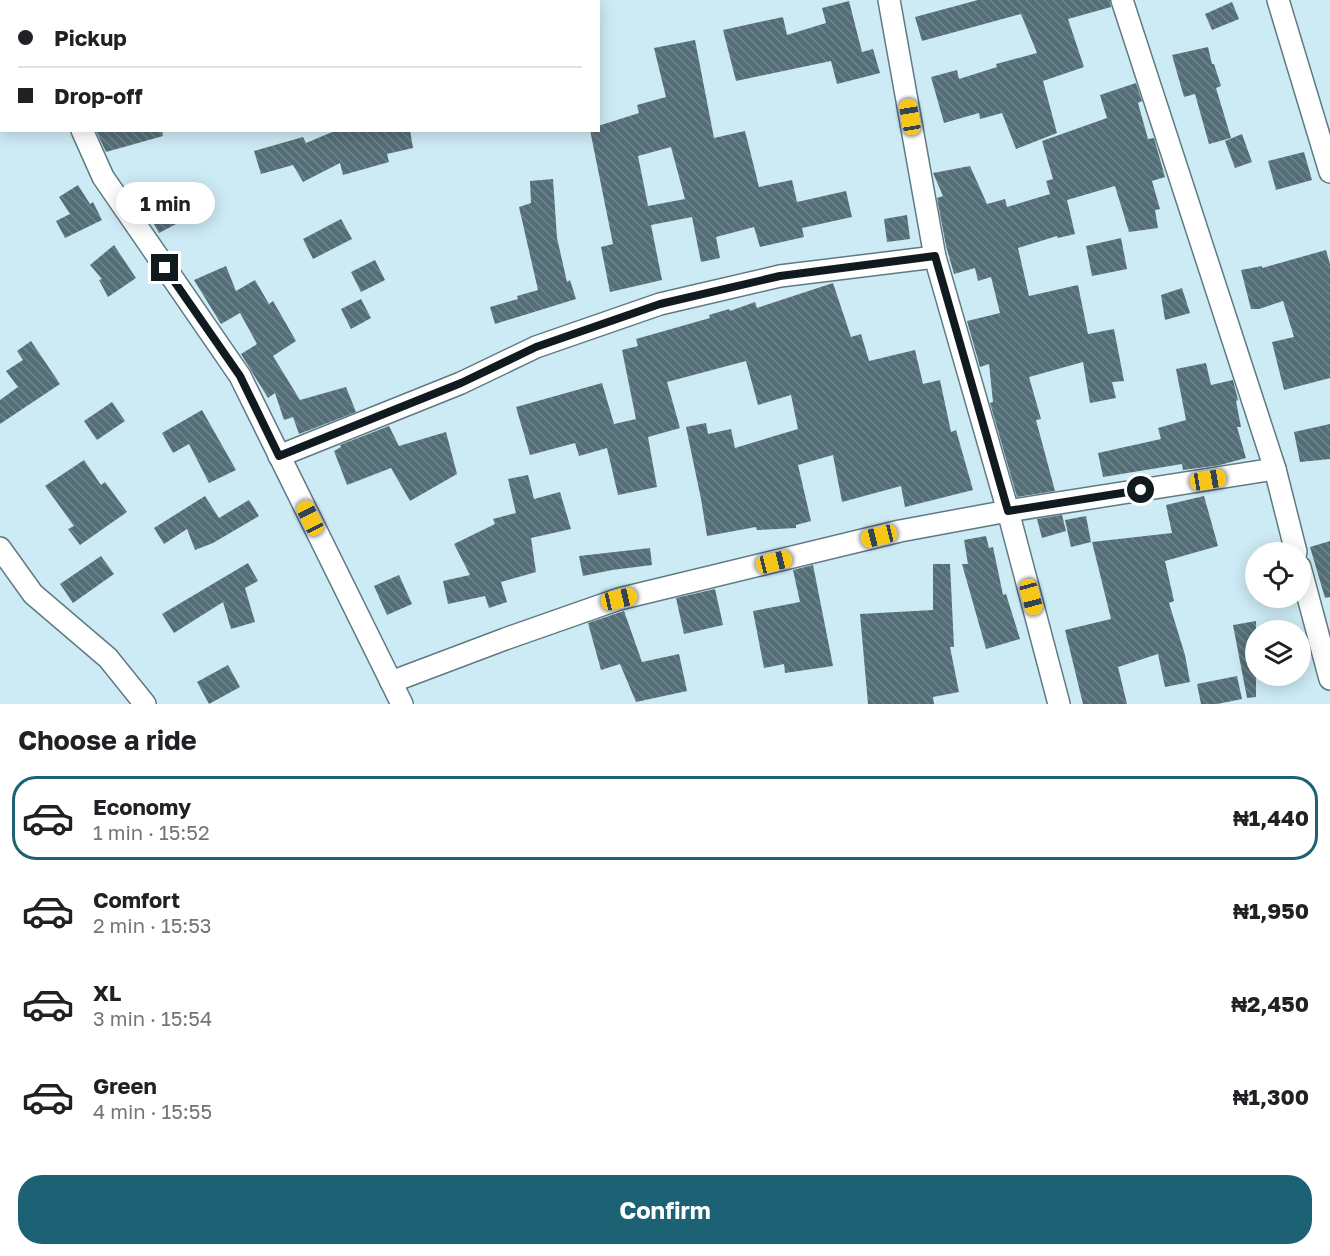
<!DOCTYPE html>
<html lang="en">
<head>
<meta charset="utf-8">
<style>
	body { margin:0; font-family:"Golos Text",sans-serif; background:#f2f2f2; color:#202124; height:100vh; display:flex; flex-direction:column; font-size:22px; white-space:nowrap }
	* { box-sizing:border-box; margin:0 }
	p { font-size:20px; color:#757577 }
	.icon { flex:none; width:33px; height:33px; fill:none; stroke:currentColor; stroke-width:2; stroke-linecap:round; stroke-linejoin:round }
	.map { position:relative; height:704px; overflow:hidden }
	.sheet { display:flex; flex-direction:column; background:#fff; flex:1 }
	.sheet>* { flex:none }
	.banner { position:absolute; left:0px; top:0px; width:600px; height:132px; box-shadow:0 3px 15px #0003; display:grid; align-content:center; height:132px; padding:0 18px; background:#fff }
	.controls { position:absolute; left:1245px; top:542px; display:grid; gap:12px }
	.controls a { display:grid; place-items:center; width:66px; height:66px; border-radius:50%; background:#fff; box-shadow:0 3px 15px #0003; font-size:30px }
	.end { position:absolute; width:27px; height:27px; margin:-14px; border:8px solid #111b1f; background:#fff; box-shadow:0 0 0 3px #fff }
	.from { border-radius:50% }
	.bubble { position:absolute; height:42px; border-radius:21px; background:#fff; box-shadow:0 3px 15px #0003; font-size:20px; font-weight:700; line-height:42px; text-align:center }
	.car { position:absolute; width:18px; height:36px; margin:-18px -9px; border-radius:8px; box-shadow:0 0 4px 2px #0007; background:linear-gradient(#f5c518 24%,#345 0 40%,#f5c518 0 76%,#345 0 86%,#f5c518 0) }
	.banner b { display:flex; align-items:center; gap:21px; height:57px; font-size:22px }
	.banner b+b { border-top:2px solid #e0e0e0 }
	.banner i { width:15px; height:15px; background:#202124 }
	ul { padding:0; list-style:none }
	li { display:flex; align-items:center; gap:18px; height:84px; margin:0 12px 9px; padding:0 6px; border:3px solid transparent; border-radius:24px }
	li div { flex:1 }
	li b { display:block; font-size:22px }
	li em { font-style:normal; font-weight:700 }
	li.on { border-color:#1d6174 }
	li>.icon { width:54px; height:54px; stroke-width:1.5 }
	h2 { padding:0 18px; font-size:27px; line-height:72px }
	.cta { display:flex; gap:12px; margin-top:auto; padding:12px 18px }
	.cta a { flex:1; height:69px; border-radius:24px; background:#1d6174; color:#fff; font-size:24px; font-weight:700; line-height:69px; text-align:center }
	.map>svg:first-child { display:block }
	.building { fill:url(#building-back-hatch); fill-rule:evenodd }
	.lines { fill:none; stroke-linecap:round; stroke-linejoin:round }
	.minor-casing { stroke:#5f7a83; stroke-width:24 }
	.minor { stroke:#fff; stroke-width:21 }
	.route { stroke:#111b1f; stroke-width:8 }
</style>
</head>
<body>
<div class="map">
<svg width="1330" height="704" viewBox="0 0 1330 704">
	<defs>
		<pattern id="building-back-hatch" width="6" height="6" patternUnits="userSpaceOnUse" patternTransform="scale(1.5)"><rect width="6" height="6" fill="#546e77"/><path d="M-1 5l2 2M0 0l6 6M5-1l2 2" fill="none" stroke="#72858c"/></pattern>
	</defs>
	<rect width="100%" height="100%" fill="#cdebf5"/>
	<g class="building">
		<polygon points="978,0 1110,0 1111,7 1068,19 1084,67 1043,81 1057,133 1016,149 1002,113 980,119 979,113 944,123 931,77 957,70 959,79 997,67 996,64 1037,53 1021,14 922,41 915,17"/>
		<polygon points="849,1 862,52 873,49 880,73 837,84 831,61 736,81 723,30 783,17 787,35 826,23 822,8"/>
		<polygon points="1232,2 1239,19 1212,30 1205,14"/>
		<path d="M 695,40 L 714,138 L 745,131 L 759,187 L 792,180 L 797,202 L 846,191 L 852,217 L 802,228 L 804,237 L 760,247 L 754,227 L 716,237 L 720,258 L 701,262 L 692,217 L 651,225 L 662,280 L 610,292 L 601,247 L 613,244 L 590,130 L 598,130 L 598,126 L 639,113 L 637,105 L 666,97 L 654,48 ZM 671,147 L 685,199 L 648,206 L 638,156 Z"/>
		<polygon points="1208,47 1212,64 1214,64 1221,86 1216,88 1231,138 1209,144 1195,94 1184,97 1172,55"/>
		<polygon points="1136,83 1142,101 1138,103 1148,139 1154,138 1165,177 1152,181 1160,209 1155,210 1158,228 1129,232 1115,186 1067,200 1075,234 1058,238 1057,236 1018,248 1029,296 1078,285 1088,334 1114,329 1124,381 1112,382 1116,398 1090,403 1083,362 1029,377 1041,419 1036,420 1055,491 1017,497 990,403 993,402 989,364 980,367 967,321 1000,313 991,277 978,281 975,268 954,274 946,246 937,198 943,196 933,173 970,166 987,204 1005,199 1007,207 1050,194 1046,181 1053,179 1042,141 1107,118 1100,95"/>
		<polygon points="162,130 163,136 106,152 96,131"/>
		<polygon points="337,130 410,130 413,148 387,154 389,162 343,175 340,163 303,182 293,165 261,174 254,151 303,137 306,143"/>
		<polygon points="1242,134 1252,162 1235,168 1225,141"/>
		<polygon points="1304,152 1312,180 1276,190 1268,161"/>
		<polygon points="553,179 557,238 567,282 570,280 576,299 495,324 490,307 518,299 517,296 538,290 519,207 531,203 530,181"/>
		<polygon points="78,185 90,204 93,202 102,220 65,238 56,221 70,214 59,197"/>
		<polygon points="186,196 195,214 159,233 149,215 163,203 165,207"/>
		<polygon points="907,215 910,239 887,242 884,219"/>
		<polygon points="341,219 352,239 313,259 303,239"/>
		<polygon points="1121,238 1127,269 1092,276 1086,246"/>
		<polygon points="114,245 136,278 108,297 99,280 102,279 90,265"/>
		<polygon points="1326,250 1330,264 1330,378 1284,390 1272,342 1294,337 1283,301 1259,309 1251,309 1241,270 1262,266 1262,268"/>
		<polygon points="375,260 385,280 361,292 351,272"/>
		<polygon points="226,266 236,291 255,280 269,304 273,301 296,341 273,356 300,400 346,387 356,412 299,434 293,417 284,420 275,393 268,398 241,354 257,344 240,313 221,324 194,280"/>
		<polygon points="833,283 851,337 861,334 869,361 915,350 923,384 940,380 951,432 956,430 973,490 905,507 901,486 842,502 833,455 798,465 811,521 796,525 796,528 757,530 756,527 707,536 701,499 686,427 706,423 708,434 731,429 735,448 798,429 791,395 758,405 746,361 667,382 680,428 648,437 657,487 618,495 607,448 579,456 575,443 530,455 516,407 602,383 614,424 636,419 622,350 638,346 636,339 710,318 709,315 729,309 730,311 755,302 757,308"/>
		<polygon points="1182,288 1190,313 1165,320 1161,295"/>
		<polygon points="361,299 371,318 351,329 341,309"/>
		<polygon points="31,341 60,384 0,424 0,400 18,387 6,371 23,360 17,351"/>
		<polygon points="1206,363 1211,385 1233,380 1238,400 1236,401 1241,427 1237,427 1246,458 1220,465 1183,470 1182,464 1103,477 1098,453 1161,439 1158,428 1186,420 1176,369"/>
		<polygon points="112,402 125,421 97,440 84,421"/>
		<polygon points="202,410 236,470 209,483 189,444 173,453 162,433"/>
		<polygon points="1330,424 1330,459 1300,462 1294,432"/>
		<polygon points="389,426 399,446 446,432 457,474 410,501 391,468 347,485 334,451 341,447 340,445"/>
		<polygon points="84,460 101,485 105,482 127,512 80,545 68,529 74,526 45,486"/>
		<polygon points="528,475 534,499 560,492 571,529 531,538 536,572 501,582 507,602 489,608 485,596 448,604 443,581 470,575 454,544 495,524 493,519 516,513 508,479"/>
		<polygon points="205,496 219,518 249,500 259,516 213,543 195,550 187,529 164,544 154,528"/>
		<polygon points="1204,496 1218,546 1165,561 1174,601 1169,603 1185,655 1190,682 1165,687 1158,654 1118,667 1127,704 1083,704 1065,630 1111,619 1092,542 1172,533 1166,505"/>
		<polygon points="1062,515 1066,531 1042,538 1037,519"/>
		<polygon points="1086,516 1091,542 1071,547 1065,520"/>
		<polygon points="986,536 989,548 993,547 1003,595 1006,594 1020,639 986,649 962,564 968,564 964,540"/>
		<polygon points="1330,541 1330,597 1325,598 1310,547"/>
		<polygon points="650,548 652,565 612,570 583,576 579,556"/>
		<polygon points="101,556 114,574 73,603 60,584"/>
		<polygon points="248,563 258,581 245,588 255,622 231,629 223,602 174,633 162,614"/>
		<polygon points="933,564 950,564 954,647 950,647 959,692 933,697 934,704 868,704 860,614 933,610"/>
		<polygon points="813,565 833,666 785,673 784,664 764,668 753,611 800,602 793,570"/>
		<polygon points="399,575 412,604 387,615 374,586"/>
		<polygon points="715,589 723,625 684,634 676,598"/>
		<polygon points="624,611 642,662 679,654 687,691 636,702 620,664 601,670 588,623"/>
		<polygon points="1256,621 1256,697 1247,698 1233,625"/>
		<polygon points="228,665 240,687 209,704 197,682"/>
		<polygon points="1237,676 1242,699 1217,704 1201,704 1197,684"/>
	</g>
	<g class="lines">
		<g class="minor-casing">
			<g id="minor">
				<polyline points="25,0 26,2"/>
				<polyline points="889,0 935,257 1008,511 1059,704"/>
				<polyline points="1122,0 1275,469 1296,552"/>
				<polyline points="1278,0 1330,172"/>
				<polyline points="82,130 103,177 240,376 402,704"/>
				<polyline points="279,456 461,383 536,347 660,304 780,276 935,257"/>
				<polyline points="0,548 33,594 108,658 145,704"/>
				<polyline points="1300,567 1330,679"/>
				<polyline points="391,682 505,639 619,599 900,531 1008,511 1275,469"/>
			</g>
		</g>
		<use href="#minor" class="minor"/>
	</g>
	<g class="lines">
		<polyline class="route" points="165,268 240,376 279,456 461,383 536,347 660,304 780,276 935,256 1008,511 1141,490"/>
	</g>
</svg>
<div class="controls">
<a><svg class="icon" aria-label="locate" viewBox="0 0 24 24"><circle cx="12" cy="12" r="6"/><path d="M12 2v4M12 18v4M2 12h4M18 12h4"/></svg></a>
<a><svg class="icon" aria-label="layers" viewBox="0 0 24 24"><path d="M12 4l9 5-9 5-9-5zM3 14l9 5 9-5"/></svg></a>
</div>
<i class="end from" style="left:1141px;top:490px"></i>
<i class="end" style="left:165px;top:268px"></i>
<div class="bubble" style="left:116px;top:182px;width:99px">1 min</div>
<i class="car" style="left:910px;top:117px;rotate:350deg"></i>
<i class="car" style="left:1208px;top:480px;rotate:81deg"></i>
<i class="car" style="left:310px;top:518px;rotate:334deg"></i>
<i class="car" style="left:879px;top:536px;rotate:256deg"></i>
<i class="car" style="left:774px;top:562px;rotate:76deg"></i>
<i class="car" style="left:1031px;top:597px;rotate:165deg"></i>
<i class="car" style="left:619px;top:599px;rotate:77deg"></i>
<div class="banner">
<b><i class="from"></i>Pickup</b>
<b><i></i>Drop-off</b>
</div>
</div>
<section class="sheet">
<h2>Choose a ride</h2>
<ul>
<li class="on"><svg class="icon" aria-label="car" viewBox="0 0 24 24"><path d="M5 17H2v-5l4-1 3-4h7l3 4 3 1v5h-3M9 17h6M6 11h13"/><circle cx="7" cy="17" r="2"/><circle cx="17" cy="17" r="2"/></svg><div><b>Economy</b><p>1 min · 15:52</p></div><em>₦1,440</em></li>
<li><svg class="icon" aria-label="car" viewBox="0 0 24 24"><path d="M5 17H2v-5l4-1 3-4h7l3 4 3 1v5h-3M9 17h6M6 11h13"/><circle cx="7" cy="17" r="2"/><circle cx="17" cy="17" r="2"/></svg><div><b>Comfort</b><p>2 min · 15:53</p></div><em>₦1,950</em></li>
<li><svg class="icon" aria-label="car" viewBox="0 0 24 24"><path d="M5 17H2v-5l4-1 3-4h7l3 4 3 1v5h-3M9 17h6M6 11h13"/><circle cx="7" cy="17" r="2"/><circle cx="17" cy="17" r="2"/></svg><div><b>XL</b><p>3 min · 15:54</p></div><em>₦2,450</em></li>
<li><svg class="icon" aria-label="car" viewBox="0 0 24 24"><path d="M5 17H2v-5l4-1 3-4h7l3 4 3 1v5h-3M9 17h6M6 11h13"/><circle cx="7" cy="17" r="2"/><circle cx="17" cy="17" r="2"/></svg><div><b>Green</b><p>4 min · 15:55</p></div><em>₦1,300</em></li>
</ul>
<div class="cta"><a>Confirm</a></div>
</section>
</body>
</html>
